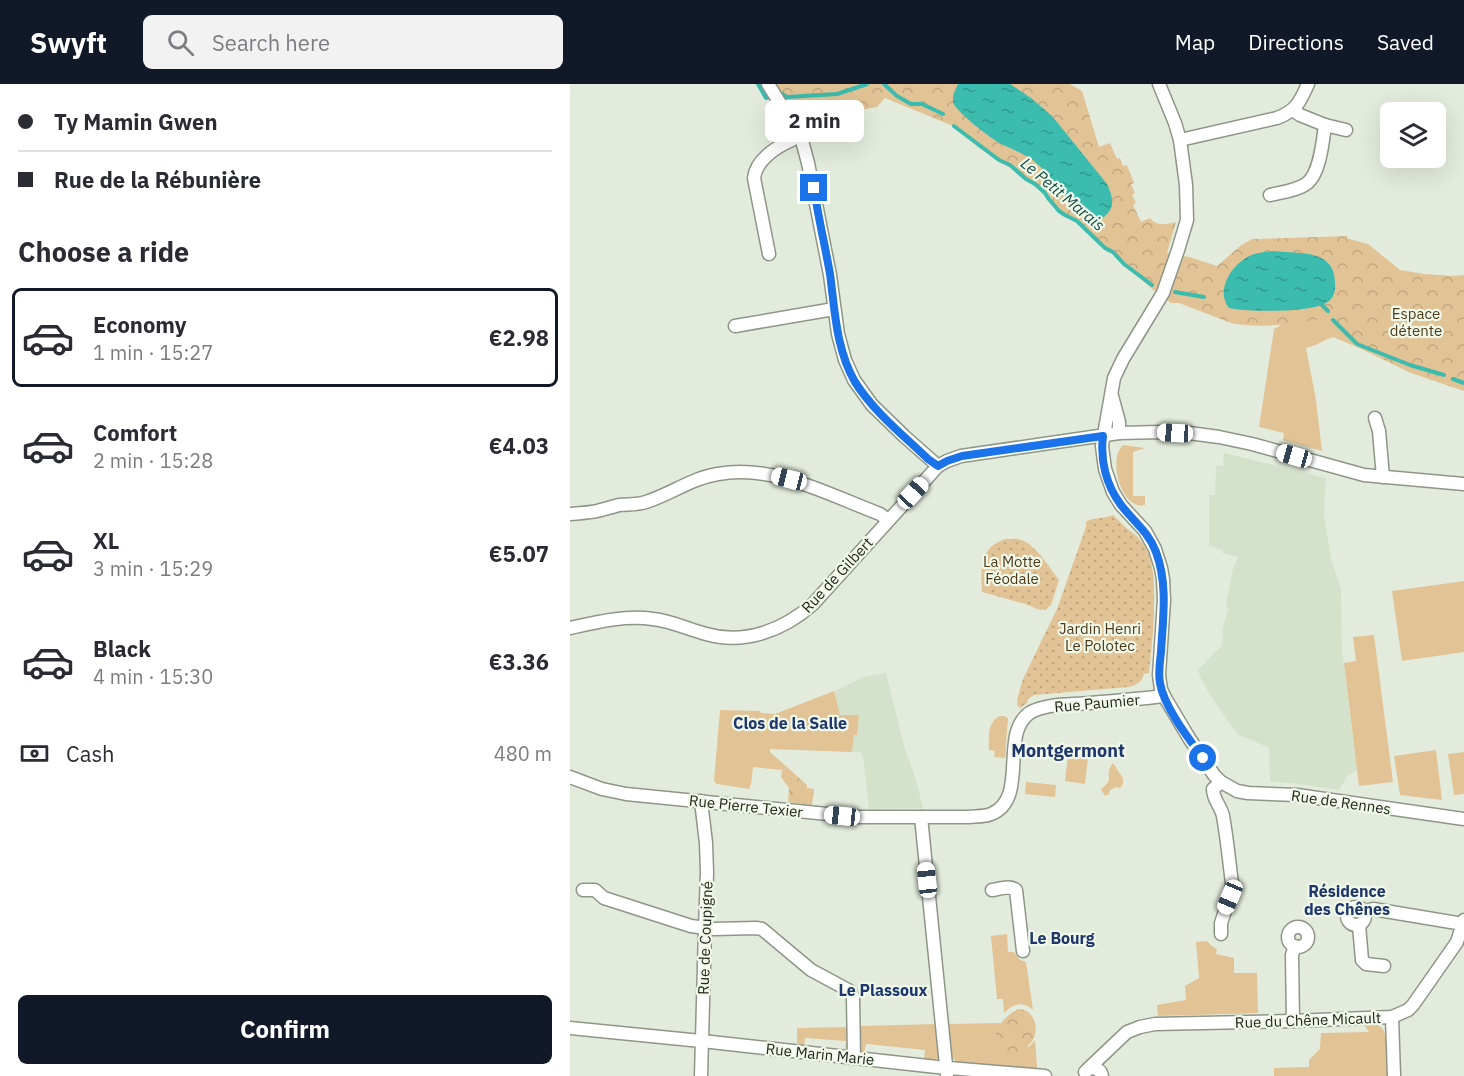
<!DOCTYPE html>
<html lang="en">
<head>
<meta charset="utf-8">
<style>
	body { margin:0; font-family:"IBM Plex Sans",sans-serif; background:#f2f2f3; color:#2b2b33; height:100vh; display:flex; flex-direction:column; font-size:22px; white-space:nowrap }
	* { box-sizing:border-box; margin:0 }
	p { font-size:20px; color:#7c7c81 }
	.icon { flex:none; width:33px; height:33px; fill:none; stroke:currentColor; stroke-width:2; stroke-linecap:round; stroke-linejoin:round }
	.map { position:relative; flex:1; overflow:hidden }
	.details { display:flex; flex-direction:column; background:#fff; width:570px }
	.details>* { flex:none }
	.banner { display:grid; align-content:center; height:132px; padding:0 18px; background:#fff }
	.fabs { position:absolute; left:810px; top:18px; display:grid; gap:12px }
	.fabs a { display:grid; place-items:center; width:66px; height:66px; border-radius:9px; background:#fff; box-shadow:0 6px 24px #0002; font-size:30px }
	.end { position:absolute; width:27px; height:27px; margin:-14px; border:8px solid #1a73e8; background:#fff; box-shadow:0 0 0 3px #fff }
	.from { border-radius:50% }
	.bubble { position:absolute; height:42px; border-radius:9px; background:#fff; box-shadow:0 6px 24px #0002; font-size:20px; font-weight:800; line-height:42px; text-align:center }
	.car { position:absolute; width:18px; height:36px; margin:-18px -9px; border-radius:8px; box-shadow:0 0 4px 2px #0007; background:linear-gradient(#fff 24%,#345 0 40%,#fff 0 76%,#345 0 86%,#fff 0) }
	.banner b { display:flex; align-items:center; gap:21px; height:57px; font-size:22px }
	.banner b+b { border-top:2px solid #e1e1e2 }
	.banner i { width:15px; height:15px; background:#2b2b33 }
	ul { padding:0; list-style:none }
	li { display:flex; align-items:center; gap:18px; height:99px; margin:0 12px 9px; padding:0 6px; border:3px solid transparent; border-radius:9px }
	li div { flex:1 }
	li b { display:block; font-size:22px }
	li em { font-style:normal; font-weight:800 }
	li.selected { border-color:#111827 }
	li>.icon { width:54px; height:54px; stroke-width:1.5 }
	h2 { padding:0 18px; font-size:27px; line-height:72px }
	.pay { display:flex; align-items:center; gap:15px; height:66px; padding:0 18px; font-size:22px }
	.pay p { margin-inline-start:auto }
	.action { display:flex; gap:12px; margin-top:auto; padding:12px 18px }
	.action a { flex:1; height:69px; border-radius:9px; background:#111827; color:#fff; font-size:24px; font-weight:800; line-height:69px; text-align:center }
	header { display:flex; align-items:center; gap:36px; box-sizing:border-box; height:84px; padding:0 30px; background:#111827; color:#fff }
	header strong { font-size:28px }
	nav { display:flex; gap:33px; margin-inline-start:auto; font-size:21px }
	.search { width:420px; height:54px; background:#f2f2f3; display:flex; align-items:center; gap:15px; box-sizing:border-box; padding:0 21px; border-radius:9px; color:#7c7c81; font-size:22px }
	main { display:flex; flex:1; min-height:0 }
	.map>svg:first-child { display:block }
	.built { fill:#d5e2cb }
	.grass { fill:#e1c395 }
	.park { fill:url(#park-crowns) }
	.garden { fill:url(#garden-dots) }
	.water { fill:url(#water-ripples) }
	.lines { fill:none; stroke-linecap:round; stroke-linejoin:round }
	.stream { stroke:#3bbcae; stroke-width:4 }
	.minor-casing { stroke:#8e9687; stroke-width:15 }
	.minor { stroke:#fff; stroke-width:12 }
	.route { stroke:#1a73e8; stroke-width:8 }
	.labels { text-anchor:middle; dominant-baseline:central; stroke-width:4.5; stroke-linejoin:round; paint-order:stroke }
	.park-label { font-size:15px; fill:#4e3a18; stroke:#f0f9e9 }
	.street-label { font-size:15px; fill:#22251f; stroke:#f0f9e9 }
	.water-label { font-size:16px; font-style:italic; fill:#164c46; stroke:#f0f9e9 }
	.neighbourhood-label { font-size:16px; font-weight:bold; fill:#1e366d; stroke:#f0f9e9 }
	.quarter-label { font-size:18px; font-weight:bold; fill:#1e366d; stroke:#f0f9e9 }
</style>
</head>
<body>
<header>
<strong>Swyft</strong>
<div class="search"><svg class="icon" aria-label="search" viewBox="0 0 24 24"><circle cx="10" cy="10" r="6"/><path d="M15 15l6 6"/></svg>Search here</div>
<nav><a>Map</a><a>Directions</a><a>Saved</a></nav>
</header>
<main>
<section class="details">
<div class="banner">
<b><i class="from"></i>Ty Mamin Gwen</b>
<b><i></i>Rue de la Rébunière</b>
</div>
<h2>Choose a ride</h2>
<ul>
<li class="selected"><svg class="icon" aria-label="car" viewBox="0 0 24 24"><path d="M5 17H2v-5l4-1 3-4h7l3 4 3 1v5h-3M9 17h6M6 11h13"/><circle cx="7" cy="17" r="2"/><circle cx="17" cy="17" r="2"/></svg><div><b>Economy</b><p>1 min · 15:27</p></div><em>€2.98</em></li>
<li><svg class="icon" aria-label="car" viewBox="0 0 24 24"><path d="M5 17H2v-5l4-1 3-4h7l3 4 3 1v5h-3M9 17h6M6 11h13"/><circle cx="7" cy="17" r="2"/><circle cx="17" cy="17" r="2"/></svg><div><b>Comfort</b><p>2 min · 15:28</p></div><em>€4.03</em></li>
<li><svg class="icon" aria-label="car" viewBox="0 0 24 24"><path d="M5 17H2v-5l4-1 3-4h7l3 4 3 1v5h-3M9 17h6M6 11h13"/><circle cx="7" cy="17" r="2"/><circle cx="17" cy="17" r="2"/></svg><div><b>XL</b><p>3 min · 15:29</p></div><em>€5.07</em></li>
<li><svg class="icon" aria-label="car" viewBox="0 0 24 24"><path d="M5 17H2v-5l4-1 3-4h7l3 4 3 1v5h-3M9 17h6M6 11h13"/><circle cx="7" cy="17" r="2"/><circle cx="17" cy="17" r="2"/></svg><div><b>Black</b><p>4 min · 15:30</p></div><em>€3.36</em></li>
</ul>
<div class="pay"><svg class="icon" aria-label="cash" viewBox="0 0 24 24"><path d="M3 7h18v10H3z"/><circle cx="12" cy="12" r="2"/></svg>Cash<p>480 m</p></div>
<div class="action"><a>Confirm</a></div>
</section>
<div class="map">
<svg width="894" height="992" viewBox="0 0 894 992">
	<defs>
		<pattern id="park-crowns" width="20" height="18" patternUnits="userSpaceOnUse" patternTransform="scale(1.5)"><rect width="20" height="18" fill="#e1c395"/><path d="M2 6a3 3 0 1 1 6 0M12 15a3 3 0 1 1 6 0" fill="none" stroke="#c1a780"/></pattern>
		<pattern id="garden-dots" width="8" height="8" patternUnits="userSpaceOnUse" patternTransform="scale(1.5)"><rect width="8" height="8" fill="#e1c395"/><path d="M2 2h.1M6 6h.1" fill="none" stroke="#c1a780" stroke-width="1.8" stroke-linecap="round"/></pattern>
		<pattern id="water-ripples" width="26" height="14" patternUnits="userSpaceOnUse" patternTransform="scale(1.5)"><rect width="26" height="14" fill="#3bbcae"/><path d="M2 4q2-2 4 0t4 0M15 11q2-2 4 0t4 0" fill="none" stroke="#31998d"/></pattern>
	</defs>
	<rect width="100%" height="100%" fill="#e3ecdc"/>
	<g class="built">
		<polygon points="654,369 756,394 754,431 761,475 771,505 772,566 787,686 778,691 769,706 721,699 700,698 699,664 667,650 639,609 630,593 628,586 652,561 653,543 658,525 656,520 663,484 668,473 652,469 653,466 639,462 639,411 645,411 646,382 653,382"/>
		<polygon points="316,589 335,665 346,696 353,724 299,725 293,672 290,668 200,665 205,630 261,609 293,593"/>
	</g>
	<g class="grass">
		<path d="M 759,233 L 787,263 L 763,253 C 753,256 747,262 736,264 L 746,316 L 752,367 L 713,356 L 714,349 L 689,343 L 704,245 L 713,240 Z"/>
		<path d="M 553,361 L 575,364 L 563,368 L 563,412 L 575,412 L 575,421 C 552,427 537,376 553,361 Z"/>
		<polygon points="894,497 894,568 832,577 822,507"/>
		<polygon points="804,551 823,698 789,702 774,579 786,577 783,553"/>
		<polygon points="264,607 270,631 289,631 287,651 284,651 282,668 200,665 200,668 217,683 212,686 183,683 181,700 179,705 147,700 144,697 150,626 190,627 191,629 205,630"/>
		<path d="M 430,632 L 434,632 L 438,634 L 435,674 L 424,673 L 425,667 L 419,666 C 419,653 417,638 430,632 Z"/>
		<polygon points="866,666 872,716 830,711 824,672"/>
		<polygon points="894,668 894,710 884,711 878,670"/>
		<polygon points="498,672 518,674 515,700 495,697"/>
		<path d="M 543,679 L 553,694 L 553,700 L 550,704 L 546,703 L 540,706 L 539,710 L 535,712 L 531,705 C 546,695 533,691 543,679 Z"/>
		<polygon points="456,698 486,701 485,713 455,710"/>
		<path d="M 437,850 L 438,868 L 444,868 L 450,876 L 456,878 L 463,926 C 453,917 443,919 434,929 L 433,915 L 427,915 L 421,852 Z"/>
		<polygon points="637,857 643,863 647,865 646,870 664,874 664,889 687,889 688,929 588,932 587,921 616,916 615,902 629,894 626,858"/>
		<path d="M 431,939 L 424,952 L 459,963 L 465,956 L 467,983 L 466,986 L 391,979 C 386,978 384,976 381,971 L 378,940 Z"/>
		<polygon points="793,939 808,940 814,947 816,954 817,992 704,992 704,984 739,983 739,976 750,965 751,949 799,948"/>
		<polygon points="368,940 370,972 367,975 354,975 355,966 296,960 294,970 289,969 289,942"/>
		<polygon points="279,943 279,967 275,967 276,957 235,954 234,963 227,962 227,944"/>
	</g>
	<g class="park">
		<path d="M 200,0 L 500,0 L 512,7 L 529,63 L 540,59 L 547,75 L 550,74 L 553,82 L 557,81 L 564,99 L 561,100 L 565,109 L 562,111 L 566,119 L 563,121 L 571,138 L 580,134 C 587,143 596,140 606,138 L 597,169 L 619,173 L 647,182 L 670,162 L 682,155 L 778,152 L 776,154 L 798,160 L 830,186 L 854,190 L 885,192 L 894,191 L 894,307 L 841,289 L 787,263 L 759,233 C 730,240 690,245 661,239 L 609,219 L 601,219 L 582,205 L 542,169 L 537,168 L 506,138 L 493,131 L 477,115 L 474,109 L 462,99 L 456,96 L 441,84 L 428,77 L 408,63 L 383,42 L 315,14 L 307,23 L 223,38 Z"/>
		<polygon points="217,683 237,701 237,704 244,705 242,721 218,718 219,704 211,693 212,686"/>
		<path d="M 448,925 C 469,924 476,963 443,968 C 423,971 420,955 430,941 C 434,934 441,929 448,925 Z"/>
	</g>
	<g class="garden">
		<path d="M 543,431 C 549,436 554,443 560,447 C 585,463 585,497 584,524 C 584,546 581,567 579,589 L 574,590 C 572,598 567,601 559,603 L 464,611 L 458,615 L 457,619 L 450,624 L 447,621 L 448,612 L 453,595 L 487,525 L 516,443 L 516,438 C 522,433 534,435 543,431 Z"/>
		<path d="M 435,455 C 440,455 446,454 451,456 C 464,459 481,485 489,496 L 481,521 L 475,526 L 470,526 L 455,520 L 412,508 C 411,485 409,464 435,455 Z"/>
	</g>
	<g class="water">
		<path d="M 388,0 L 440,0 L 461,14 L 482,32 L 537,100 C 544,115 546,127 529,136 C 508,131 482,91 464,77 C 454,70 442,65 431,60 C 419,53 393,33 385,22 C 380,14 385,7 388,0 Z"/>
		<path d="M 703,167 C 727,170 765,164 765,199 C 766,207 763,216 756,219 C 739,229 678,228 659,224 C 644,205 664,177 684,170 C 690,168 697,168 703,167 Z"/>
	</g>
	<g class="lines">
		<g class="stream">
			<polyline points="188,0 196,14 199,13"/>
			<polyline points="314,0 327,12 341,20 352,20 373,30"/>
			<polyline points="210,9 217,13 267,10 297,0"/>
			<polyline points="384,42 429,76 440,81 456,95 465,100 475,109 478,114 489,127 495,131 507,137 535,164 543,168 554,180 582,201"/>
			<polyline points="605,208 634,213"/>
			<polyline points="750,219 758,227"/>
			<polyline points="763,236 787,260 840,281 874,291"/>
			<polyline points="883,295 894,299"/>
		</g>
		<g class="minor-casing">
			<g id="minor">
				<polyline points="198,0 231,53 238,79 260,191 268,250 275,276 284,296 302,321 334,352 368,382"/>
				<polyline points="589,0 605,39 610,56"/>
				<path d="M 738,0 C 730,18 726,27 707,34 L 610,56 L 616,101 L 617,136 L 608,166 L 593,209 L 553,275 L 544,294 L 532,362 L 535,385 L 543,408 L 551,421 L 575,447 L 585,465 L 591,484 L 593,495 L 594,516 L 589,591 L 591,605 L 594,612 L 619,654 L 644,691 L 651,698 L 667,707 L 678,709 L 727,711 L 894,735"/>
				<polyline points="755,41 776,46"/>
				<path d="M 700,111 C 712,108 726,107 736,100 C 750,91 753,56 755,41 L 730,31 L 723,26"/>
				<path d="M 199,170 L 184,94 C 186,76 206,63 222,56"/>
				<polyline points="165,242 264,225"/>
				<polyline points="542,312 549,338 549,349"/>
				<polyline points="805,334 809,347 813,393"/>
				<path d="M 0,430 C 9,429 18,429 27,427 C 35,425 42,423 49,421 C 59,420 67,421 76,418 C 101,410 122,394 148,390 C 205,380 259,411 310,430 L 318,436"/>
				<path d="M 0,544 C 27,538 55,531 83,535 C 101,537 118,545 136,550 C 175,561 214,546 243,520 L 368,382 L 377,377 L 391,372 L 549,349 L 591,348 L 619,349 L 649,353 L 682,360 L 794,391 L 894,400"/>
				<path d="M 0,693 L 32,705 L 56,710 L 288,733 L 398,733 C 405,732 414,733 421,730 C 460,715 428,648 461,628 C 478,619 502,621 520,619 C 545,617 569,615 594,612"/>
				<path d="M 651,698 L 643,705 C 643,716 651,722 653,732 C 657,754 659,777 662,799 L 661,809 L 651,839 L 651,850"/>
				<polyline points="131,717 136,759 137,789 135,845 131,992"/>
				<polyline points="351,733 377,991"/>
				<polyline points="13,806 25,806 34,814 121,842 144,845 186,844 192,845 241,886 280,907 283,913 284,973"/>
				<path d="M 422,806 C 429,805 440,801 446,806 L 453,867"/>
				<circle cx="786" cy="832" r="9"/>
				<polyline points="794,827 803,825 893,840"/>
				<polyline points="789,841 792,876 796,880 814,882"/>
				<circle cx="728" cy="853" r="10"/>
				<polyline points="822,933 824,992"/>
				<polyline points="723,937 722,871 725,862"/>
				<polyline points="0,944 141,958 367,983 475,992"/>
				<polyline points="518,985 557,948 570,943 585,940 723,937 822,933 838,926 843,921 887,858 894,836"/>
				<path d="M 515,988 L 520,984 C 526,984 531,986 532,992"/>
			</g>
		</g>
		<use href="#minor" class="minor"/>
	</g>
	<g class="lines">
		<path class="route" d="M 244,104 C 248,133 255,161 260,190 C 265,227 266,265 285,298 C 304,328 333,351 358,375 L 368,382 L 377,377 L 392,372 L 533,352 C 530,376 536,401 551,421 C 564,438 578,447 586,468 C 598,500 593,534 591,568 C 590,578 588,589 590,599 C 594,623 619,655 633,674"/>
	</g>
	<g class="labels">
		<g class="park-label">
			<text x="846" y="229">Espace<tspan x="846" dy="17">détente</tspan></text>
			<text x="442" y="477">La Motte<tspan x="442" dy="17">Féodale</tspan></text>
			<text x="530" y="544">Jardin Henri<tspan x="530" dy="17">Le Polotec</tspan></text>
		</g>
		<g class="street-label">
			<text transform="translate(267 491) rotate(-47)">Rue de Gilbert</text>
			<text transform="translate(527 619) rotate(-5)">Rue Paumier</text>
			<text transform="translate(771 718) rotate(8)">Rue de Rennes</text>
			<text transform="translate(176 722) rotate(6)">Rue Pierre Texier</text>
			<text transform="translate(135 854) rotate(-88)">Rue de Coupigné</text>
			<text transform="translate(738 936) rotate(-2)">Rue du Chêne Micault</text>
			<text transform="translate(250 970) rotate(6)">Rue Marin Marie</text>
		</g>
		<g class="water-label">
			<text transform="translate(493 110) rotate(40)">Le Petit Marais</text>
		</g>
		<g class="neighbourhood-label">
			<text x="220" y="639">Clos de la Salle</text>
			<text x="777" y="807">Résidence<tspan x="777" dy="18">des Chênes</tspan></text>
			<text x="492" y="854">Le Bourg</text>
			<text x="313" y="906">Le Plassoux</text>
		</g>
		<g class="quarter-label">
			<text x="498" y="666">Montgermont</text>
		</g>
	</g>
</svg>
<div class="fabs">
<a><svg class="icon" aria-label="layers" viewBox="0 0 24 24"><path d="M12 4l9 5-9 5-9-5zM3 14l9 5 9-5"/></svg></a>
</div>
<i class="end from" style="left:633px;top:674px"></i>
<i class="end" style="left:244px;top:104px"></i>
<div class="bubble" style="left:195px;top:16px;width:99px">2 min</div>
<i class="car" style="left:605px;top:349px;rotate:273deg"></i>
<i class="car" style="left:724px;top:372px;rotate:286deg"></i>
<i class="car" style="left:219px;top:395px;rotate:284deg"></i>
<i class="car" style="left:343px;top:409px;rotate:43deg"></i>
<i class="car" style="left:272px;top:732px;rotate:276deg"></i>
<i class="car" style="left:357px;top:796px;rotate:354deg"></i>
<i class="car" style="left:660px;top:813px;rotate:203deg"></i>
</div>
</main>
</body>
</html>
